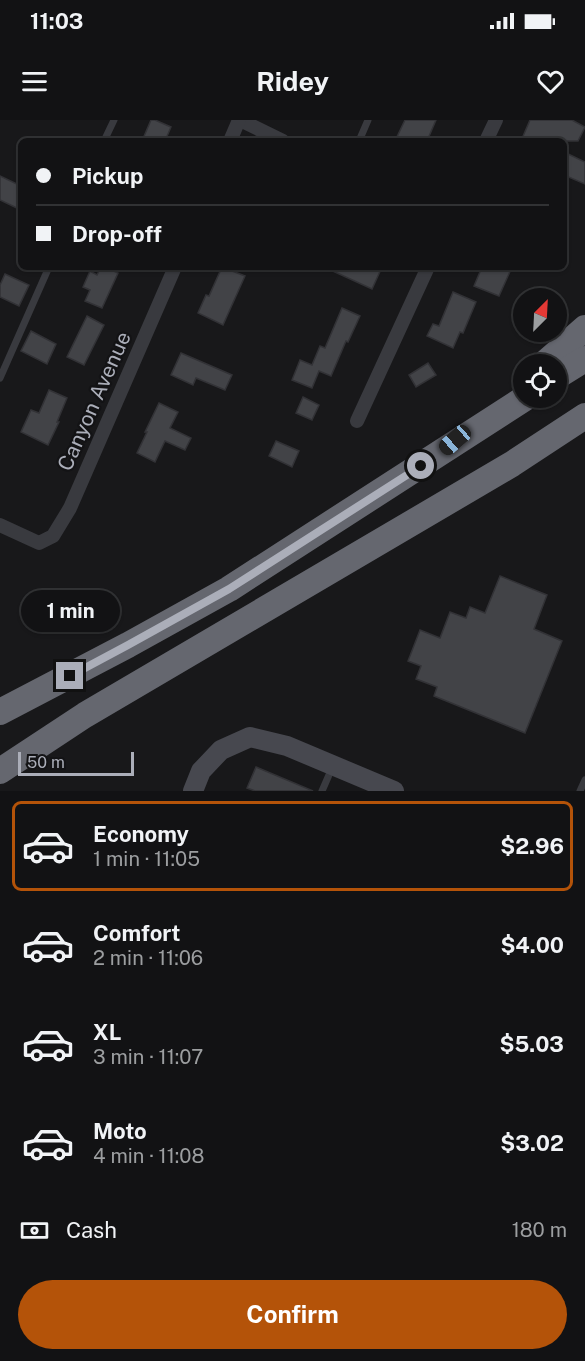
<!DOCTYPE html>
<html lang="en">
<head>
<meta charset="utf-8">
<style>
	body { margin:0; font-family:"Public Sans",sans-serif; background:#1b1b1d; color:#f1f3f6; height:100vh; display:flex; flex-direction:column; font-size:22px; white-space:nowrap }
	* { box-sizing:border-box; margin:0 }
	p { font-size:20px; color:#9c9ea0 }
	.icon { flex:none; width:33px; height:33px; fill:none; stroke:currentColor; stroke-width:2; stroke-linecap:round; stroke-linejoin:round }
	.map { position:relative; height:671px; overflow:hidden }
	.sheet { display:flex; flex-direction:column; background:#121214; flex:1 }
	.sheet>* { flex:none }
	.guide { position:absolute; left:18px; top:18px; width:549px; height:132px; border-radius:9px; box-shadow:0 2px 4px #0004,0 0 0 2px #313234; display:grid; align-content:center; height:132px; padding:0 18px; background:#121214 }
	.needle { width:39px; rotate:24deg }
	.controls { position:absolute; left:513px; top:168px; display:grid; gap:12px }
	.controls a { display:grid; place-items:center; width:54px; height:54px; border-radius:50%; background:#121214; box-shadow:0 2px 4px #0004,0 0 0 2px #313234; font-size:30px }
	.scale { position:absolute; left:18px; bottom:15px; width:116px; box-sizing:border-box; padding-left:6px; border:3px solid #abaeb9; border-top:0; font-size:16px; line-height:21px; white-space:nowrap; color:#abaeb9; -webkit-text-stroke:4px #131315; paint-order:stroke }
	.end { position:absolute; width:27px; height:27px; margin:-14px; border:8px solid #abaeb9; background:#111; box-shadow:0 0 0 3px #111 }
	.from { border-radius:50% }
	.bubble { position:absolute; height:42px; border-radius:21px; background:#121214; box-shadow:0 2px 4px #0004,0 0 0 2px #313234; font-size:20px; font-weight:700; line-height:42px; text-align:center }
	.car { position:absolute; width:18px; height:36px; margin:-18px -9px; border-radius:8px; box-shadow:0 0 4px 2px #0007; background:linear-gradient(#222 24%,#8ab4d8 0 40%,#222 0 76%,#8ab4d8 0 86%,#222 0) }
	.guide b { display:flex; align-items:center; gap:21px; height:57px; font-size:22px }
	.guide b+b { border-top:2px solid #313234 }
	.guide i { width:15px; height:15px; background:#f1f3f6 }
	ul { padding:10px 0 0; list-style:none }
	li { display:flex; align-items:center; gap:18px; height:90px; margin:0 12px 9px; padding:0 6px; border:3px solid transparent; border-radius:9px }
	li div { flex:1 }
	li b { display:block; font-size:22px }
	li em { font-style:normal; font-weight:700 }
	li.active { border-color:#b45309 }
	li>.icon { width:54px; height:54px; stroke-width:1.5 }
	.pay { display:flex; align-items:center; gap:15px; height:66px; padding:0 18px; font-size:22px }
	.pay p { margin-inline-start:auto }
	.action { display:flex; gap:12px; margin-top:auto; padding:12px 18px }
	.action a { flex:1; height:69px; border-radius:36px; background:#b45309; color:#fff; font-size:24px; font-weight:700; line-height:69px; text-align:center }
	.status { display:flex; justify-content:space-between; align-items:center; height:42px; padding:0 30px; background:#121214; direction:ltr }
	.status svg { height:16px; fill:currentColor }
	header { display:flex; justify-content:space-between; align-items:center; height:78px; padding:0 18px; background:#121214; font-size:27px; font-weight:700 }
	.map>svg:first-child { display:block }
	.building { fill:#424347; stroke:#323236; stroke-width:1.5 }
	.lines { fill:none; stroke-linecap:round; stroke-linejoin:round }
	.lane { stroke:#393a3f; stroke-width:7 }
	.street { stroke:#393a3f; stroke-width:14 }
	.secondary { stroke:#47484f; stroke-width:20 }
	.highway { stroke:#65676f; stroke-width:26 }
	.route { stroke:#abaeb9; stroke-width:8 }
	.labels { text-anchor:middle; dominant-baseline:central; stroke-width:4.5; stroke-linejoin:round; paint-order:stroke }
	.street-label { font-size:21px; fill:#abaeb9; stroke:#131315 }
</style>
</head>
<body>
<div class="status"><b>11:03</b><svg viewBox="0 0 49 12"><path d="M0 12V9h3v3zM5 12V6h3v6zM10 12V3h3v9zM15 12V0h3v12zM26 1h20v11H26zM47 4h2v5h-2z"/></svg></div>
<header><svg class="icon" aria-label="menu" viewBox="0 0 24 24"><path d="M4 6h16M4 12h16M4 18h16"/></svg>Ridey<svg class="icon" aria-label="heart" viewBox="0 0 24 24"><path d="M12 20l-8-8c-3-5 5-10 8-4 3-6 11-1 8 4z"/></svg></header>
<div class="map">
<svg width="585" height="671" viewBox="0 0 585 671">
	<rect width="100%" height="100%" fill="#18181a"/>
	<g class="building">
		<polygon points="151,0 155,0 171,7 165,21 142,21"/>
		<polygon points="405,0 436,0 427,21 395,21"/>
		<polygon points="530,0 572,0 585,7 578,21 521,21"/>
		<polygon points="564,32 585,42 585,64 564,55"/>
		<polygon points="0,56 21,66 21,90 0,80"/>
		<polygon points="101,147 105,147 118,153 102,188 85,181 90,170 83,167 90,151 97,155"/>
		<polygon points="222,147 245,156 223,205 198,193 206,175 209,176"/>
		<polygon points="324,147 382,147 372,169"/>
		<polygon points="482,147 512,147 499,176 474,166"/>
		<polygon points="5,154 29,165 19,186 0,177 0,165"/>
		<polygon points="453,172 476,182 463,213 460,212 453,228 427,216 433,204 439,206"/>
		<polygon points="342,188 360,196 348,222 346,221 331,256 319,251 312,268 292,260 300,240 312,245 320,226 325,228"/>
		<polygon points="87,196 104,205 84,245 67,237"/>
		<polygon points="31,211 56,224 47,244 21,231"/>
		<polygon points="181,233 232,255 225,270 196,258 193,265 171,255"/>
		<polygon points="428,243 436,255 416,267 409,255"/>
		<polygon points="49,270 67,278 57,302 59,302 48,325 21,312 31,290 39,293"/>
		<polygon points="303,277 319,285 312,300 296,293"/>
		<polygon points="159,283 178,292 170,308 191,318 185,330 165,321 155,342 137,333 147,312 145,312"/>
		<polygon points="276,321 299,331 292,347 269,336"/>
		<polygon points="500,456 547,475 534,509 562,521 525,613 434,576 437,567 416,559 421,546 408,541 420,510 440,518 450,492 466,498 470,487 485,493"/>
		<polygon points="256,647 313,671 255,671 247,668"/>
	</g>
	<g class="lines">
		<g class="lane">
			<polyline points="104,21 114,0"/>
			<polyline points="359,21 368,0"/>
			<polyline points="0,258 49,147"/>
			<polyline points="322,671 332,648"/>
			<polyline points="580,671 585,660"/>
		</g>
		<g class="street">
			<polyline points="240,0 283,21"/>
			<polyline points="230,21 239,0"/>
			<polyline points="486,21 496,0"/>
			<polyline points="357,301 428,147"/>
			<polyline points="0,405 39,423 53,416 70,388 175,147"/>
		</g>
		<polyline class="secondary" points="193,671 201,651 221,630 250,617 287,626 394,671"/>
		<g class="highway">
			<polyline points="544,244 585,208"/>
			<polyline points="556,257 585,239"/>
			<polyline points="0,592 128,525 229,469 525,278"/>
			<polyline points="0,651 85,595 512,344 585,296"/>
		</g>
	</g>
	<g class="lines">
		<polyline class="route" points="70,556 128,525 229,469 421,346"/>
	</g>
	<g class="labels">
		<g class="street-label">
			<text transform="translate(94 281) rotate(-66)">Canyon Avenue</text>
		</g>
	</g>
</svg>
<div class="controls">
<a><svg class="needle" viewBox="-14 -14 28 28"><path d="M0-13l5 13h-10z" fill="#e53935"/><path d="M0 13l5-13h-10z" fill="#9c9ea0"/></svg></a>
<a><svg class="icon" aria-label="locate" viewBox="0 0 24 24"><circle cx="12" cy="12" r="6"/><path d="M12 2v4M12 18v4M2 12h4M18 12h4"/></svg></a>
</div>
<div class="scale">50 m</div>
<i class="end from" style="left:421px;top:346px"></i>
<i class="end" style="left:70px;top:556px"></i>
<div class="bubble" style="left:21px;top:470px;width:99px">1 min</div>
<i class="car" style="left:455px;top:320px;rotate:229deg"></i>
<div class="guide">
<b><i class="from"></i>Pickup</b>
<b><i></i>Drop-off</b>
</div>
</div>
<section class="sheet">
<ul>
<li class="active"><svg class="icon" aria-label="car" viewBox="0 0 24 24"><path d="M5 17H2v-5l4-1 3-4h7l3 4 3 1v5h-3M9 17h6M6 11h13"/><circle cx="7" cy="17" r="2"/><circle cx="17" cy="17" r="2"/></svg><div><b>Economy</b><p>1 min · 11:05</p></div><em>$2.96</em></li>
<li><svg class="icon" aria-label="car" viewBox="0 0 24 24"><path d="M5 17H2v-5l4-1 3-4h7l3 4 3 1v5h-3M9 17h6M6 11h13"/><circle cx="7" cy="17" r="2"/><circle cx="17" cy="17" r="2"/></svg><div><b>Comfort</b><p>2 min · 11:06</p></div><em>$4.00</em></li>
<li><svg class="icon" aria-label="car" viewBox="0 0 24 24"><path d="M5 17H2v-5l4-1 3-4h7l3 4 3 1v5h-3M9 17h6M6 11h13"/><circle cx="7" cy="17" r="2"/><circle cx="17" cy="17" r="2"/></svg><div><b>XL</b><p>3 min · 11:07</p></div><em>$5.03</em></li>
<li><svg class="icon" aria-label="car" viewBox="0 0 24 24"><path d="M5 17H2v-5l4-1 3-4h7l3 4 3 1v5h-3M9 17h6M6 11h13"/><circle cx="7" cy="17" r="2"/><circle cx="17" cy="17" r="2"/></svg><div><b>Moto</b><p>4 min · 11:08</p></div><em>$3.02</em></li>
</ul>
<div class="pay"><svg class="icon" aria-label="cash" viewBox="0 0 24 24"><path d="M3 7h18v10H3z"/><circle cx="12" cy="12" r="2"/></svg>Cash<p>180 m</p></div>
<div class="action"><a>Confirm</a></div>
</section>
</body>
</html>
